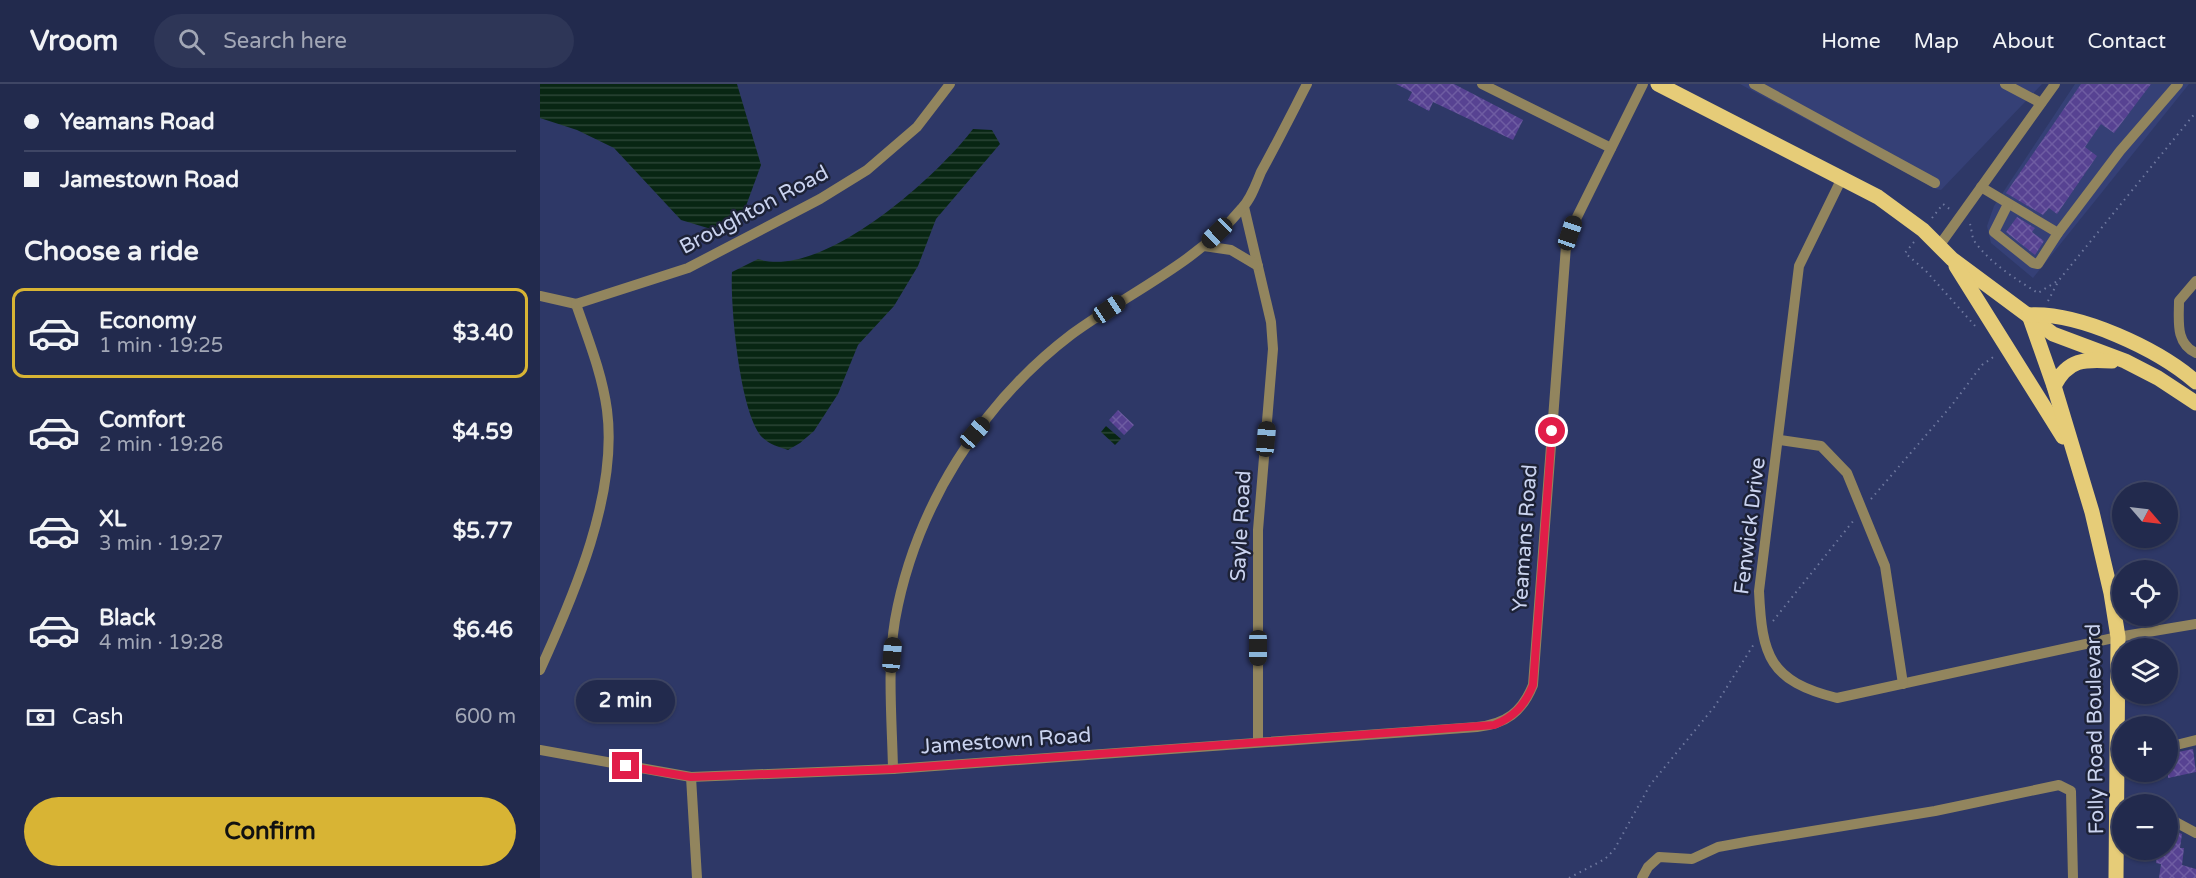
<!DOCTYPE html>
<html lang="en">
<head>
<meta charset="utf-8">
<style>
	body { margin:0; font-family:"Varela Round",sans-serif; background:#2e3657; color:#f1f3f6; height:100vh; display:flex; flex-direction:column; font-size:22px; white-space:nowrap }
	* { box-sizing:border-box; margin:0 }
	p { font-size:20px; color:#a2a7b6 }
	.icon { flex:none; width:33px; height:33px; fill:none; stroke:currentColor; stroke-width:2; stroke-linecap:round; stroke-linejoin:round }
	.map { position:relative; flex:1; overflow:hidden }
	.details { display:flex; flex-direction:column; background:#222a4d; width:540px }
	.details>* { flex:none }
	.banner { display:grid; align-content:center; height:132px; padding:0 24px; background:#222a4d }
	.needle { width:39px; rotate:118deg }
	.fabs { position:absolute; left:1572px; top:398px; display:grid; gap:12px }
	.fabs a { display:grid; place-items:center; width:66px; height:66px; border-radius:50%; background:#222a4d; box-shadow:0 2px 4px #0004,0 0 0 2px #3f4665; font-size:30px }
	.end { position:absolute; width:27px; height:27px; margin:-14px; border:8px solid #e11d48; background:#fff; box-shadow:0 0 0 3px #fff }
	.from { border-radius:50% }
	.bubble { position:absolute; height:42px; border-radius:21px; background:#222a4d; box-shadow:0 2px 4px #0004,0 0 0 2px #3f4665; font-size:20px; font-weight:700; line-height:42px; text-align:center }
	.car { position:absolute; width:18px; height:36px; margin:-18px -9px; border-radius:8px; box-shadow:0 0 4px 2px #0007; background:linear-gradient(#222 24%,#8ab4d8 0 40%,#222 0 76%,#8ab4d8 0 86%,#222 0) }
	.banner b { display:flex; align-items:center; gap:21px; height:57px; font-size:22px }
	.banner b+b { border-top:2px solid #3f4665 }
	.banner i { width:15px; height:15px; background:#f1f3f6 }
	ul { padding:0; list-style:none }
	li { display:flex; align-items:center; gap:18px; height:90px; margin:0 12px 9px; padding:0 12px; border:3px solid transparent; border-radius:12px }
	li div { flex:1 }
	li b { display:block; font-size:22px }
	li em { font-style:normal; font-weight:700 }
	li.selected { border-color:#d8b434 }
	li>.icon { width:54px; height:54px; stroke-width:1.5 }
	h2 { padding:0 24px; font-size:27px; line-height:72px }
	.pay { display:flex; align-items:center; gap:15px; height:66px; padding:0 24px; font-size:22px }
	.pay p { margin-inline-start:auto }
	.action { display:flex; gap:12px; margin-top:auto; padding:12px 24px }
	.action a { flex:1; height:69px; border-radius:36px; background:#d8b434; color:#111; font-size:24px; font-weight:700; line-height:69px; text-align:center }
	header { display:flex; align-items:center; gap:36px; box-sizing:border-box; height:84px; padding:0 30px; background:#222a4d; border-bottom:2px solid #3f4665 }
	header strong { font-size:28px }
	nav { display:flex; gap:33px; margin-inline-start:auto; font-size:21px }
	.search { width:420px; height:54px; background:#2e3657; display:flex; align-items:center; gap:15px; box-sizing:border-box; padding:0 21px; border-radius:33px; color:#a2a7b6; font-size:22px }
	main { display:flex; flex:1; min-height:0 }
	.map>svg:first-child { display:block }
	.built { fill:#354076 }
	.water { fill:url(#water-rules) }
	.building { fill:url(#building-cross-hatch) }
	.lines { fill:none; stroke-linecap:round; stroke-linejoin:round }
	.path { stroke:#6e789f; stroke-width:2; stroke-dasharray:1.5 4.5; stroke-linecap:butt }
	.minor { stroke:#92855e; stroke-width:10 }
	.major { stroke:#e6cc78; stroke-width:15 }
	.route { stroke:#e11d48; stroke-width:8 }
	.labels { text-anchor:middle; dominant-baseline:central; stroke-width:5; stroke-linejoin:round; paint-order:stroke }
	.street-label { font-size:21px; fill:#cad3ef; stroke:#1d2237 }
</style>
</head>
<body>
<header>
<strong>Vroom</strong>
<div class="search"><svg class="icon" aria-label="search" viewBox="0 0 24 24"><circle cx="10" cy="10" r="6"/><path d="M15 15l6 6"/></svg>Search here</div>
<nav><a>Home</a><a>Map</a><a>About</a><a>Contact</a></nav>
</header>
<main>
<section class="details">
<div class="banner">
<b><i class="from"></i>Yeamans Road</b>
<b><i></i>Jamestown Road</b>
</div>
<h2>Choose a ride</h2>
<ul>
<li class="selected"><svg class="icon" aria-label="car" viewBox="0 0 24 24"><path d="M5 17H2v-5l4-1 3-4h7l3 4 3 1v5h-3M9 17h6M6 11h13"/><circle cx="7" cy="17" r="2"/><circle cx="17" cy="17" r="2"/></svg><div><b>Economy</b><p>1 min · 19:25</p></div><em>$3.40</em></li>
<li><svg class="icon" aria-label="car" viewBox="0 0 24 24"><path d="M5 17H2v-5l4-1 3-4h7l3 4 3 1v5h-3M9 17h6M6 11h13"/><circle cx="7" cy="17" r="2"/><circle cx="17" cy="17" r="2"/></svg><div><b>Comfort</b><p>2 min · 19:26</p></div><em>$4.59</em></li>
<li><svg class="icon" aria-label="car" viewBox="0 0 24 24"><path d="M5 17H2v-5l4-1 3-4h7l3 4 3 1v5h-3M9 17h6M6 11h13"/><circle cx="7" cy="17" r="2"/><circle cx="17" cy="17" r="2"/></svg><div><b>XL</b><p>3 min · 19:27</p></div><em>$5.77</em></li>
<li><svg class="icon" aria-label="car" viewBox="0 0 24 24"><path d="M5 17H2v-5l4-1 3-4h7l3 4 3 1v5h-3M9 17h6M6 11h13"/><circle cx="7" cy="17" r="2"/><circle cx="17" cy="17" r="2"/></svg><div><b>Black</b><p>4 min · 19:28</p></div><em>$6.46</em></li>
</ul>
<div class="pay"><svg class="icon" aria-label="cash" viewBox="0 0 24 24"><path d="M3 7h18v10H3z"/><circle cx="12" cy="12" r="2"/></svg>Cash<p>600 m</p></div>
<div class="action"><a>Confirm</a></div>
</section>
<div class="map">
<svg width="1656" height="794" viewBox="0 0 1656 794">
	<defs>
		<pattern id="water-rules" width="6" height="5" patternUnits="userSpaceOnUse" patternTransform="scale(1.5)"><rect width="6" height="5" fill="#082613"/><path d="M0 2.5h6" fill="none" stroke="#2b4536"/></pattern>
		<pattern id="building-cross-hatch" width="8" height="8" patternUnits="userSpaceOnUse" patternTransform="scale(1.5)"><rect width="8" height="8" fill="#574292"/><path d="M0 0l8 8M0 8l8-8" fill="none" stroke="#6e5ca2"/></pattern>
	</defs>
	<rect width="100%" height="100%" fill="#2e3867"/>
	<g class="built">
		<polygon points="1200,0 1502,0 1401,106 1396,105"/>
		<polygon points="1535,0 1649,0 1493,194 1451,159 1447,142 1454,122"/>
	</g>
	<g class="water">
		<polygon points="0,0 197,0 221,81 203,130 171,145 141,136 74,64 37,46 0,34"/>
		<path d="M 433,45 L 452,46 L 460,60 L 396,135 L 378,182 L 354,222 L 318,261 L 298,310 L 274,347 L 260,359 L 248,366 C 239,363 229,360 223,354 C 200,333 190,220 192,188 L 218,175 C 282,196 396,94 433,45 Z"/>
		<polygon points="566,342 581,355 575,361 561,348"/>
	</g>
	<g class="building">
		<polygon points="856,0 914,0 983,36 973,56 893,18 889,27 868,16 872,8"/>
		<polygon points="1541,0 1611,0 1574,49 1561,40 1545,63 1557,72 1517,130 1509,124 1503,131 1466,109"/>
		<polygon points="1477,133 1495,144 1492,148 1504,157 1495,171 1466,148"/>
		<polygon points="578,326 594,341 584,351 569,336"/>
		<polygon points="1653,665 1656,688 1628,694 1628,670"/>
		<polygon points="1628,744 1642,750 1640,764 1644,764 1642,781 1656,785 1656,794 1619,794 1621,780 1616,779 1618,765 1628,765"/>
	</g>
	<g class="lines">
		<g class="path">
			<polyline points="1392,134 1403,120 1411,126"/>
			<path d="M 1430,140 C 1432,145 1431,152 1435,158 C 1450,179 1477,196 1498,209 L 1519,196 L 1656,28"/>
			<polyline points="1374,158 1365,169 1386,187 1436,243"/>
			<polyline points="1508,217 1519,196"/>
			<polyline points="1331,415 1412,321 1442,281 1456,271"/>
			<polyline points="1233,537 1314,436"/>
			<polyline points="1029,794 1065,775 1074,766 1110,701 1175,622 1214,560"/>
		</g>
		<g class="minor">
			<polyline points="942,0 1071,64"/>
			<polyline points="1214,0 1395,99"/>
			<polyline points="1465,0 1501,19"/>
			<path d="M 1302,94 L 1259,182 L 1219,507 C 1222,572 1229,597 1297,614 L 1578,553 L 1656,540"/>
			<polyline points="1441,103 1518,149 1580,67 1638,0"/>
			<polyline points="1468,120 1454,148 1493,179 1498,180 1518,149"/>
			<polyline points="704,123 731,238 733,265 718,446 718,658"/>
			<polyline points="664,162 691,166 718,182"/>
			<polyline points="1399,162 1515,0"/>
			<path d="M 1656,197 L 1639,217 C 1639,237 1635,259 1656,269"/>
			<polyline points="0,212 36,220 148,184 280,115 327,86 377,43 410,0"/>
			<polyline points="1240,356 1281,362 1307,389 1345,482 1363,600"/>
			<path d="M 0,586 C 34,511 78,410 67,326 C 62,289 48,255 36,220"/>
			<polyline points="1628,663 1656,656"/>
			<path d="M 0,666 L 151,693 L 353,685 L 937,643 C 966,640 982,628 993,601 L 1026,162 L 1035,137 L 1103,0"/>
			<path d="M 353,685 C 352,636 347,585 355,536 C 375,424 441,319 532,250 C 588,209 657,179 702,124 C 711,115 716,100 721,88 C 737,59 752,29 767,0"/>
			<polyline points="151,693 157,794"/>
			<polyline points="1628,734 1656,749"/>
			<polyline points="1102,794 1108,783 1119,773 1152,775 1178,763 1211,757 1395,727 1519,701 1531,707 1533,794"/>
		</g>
		<g class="major">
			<polyline points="1118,0 1338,113 1383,146 1412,175 1513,250 1585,277 1618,294 1656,319"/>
			<polyline points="1416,182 1523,353"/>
			<polyline points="1489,231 1514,302 1552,428 1571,509 1578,553 1576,794"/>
			<path d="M 1489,231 C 1539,228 1618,265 1656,298"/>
			<path d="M 1514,302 C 1528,275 1544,275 1572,277"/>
		</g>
	</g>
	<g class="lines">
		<path class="route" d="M 86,682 L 151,693 L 353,685 L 954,641 C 974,633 985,621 993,601 L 1012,347"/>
	</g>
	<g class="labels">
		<g class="street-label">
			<text transform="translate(214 126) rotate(-28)">Broughton Road</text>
			<text transform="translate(701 442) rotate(-87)">Sayle Road</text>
			<text transform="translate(1210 442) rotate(-83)">Fenwick Drive</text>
			<text transform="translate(985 454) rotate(-86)">Yeamans Road</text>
			<text transform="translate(1555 645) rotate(-91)">Folly Road Boulevard</text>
			<text transform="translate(466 657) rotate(-4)">Jamestown Road</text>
		</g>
	</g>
</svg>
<div class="fabs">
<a><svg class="needle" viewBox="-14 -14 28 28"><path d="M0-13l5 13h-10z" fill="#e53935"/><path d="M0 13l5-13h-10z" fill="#a2a7b6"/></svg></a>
<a><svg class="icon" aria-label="locate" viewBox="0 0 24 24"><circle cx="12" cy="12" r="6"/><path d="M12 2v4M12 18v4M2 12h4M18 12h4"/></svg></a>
<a><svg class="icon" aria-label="layers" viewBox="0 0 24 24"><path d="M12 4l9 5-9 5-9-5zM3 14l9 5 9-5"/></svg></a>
<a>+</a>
<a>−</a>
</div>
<i class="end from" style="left:1012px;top:347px"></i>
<i class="end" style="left:86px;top:682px"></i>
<div class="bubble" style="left:36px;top:596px;width:99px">2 min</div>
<i class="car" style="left:677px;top:149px;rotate:226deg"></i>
<i class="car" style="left:1030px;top:149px;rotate:19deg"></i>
<i class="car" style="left:569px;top:225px;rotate:56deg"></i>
<i class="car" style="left:435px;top:349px;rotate:41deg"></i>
<i class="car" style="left:726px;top:355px;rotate:5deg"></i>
<i class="car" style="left:718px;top:564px;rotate:180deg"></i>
<i class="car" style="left:352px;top:571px;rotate:5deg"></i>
</div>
</main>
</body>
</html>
